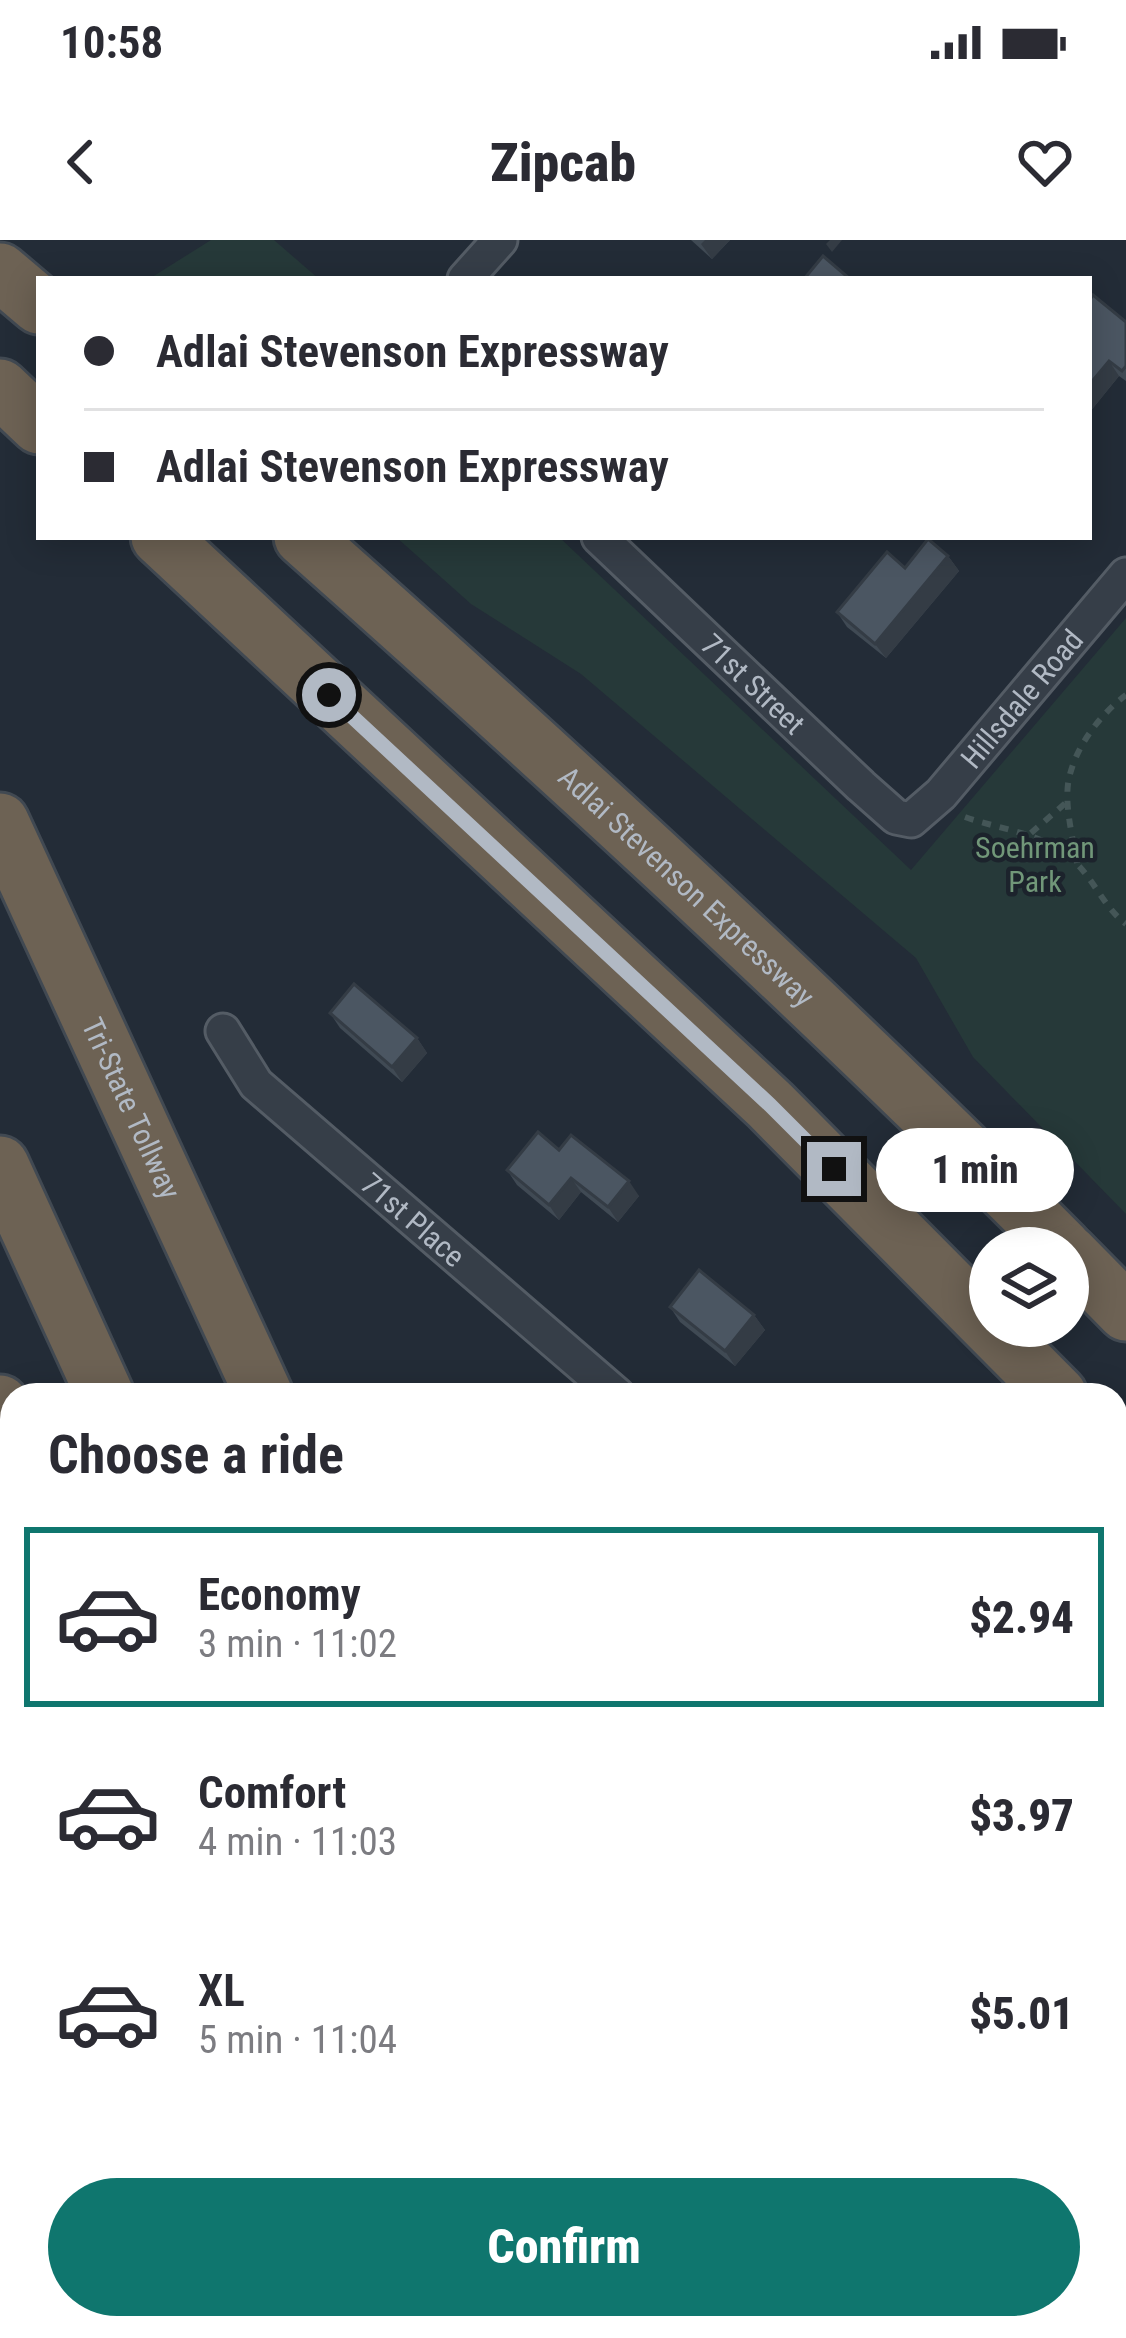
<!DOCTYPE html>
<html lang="en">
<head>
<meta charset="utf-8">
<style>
	body { margin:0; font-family:"Roboto Condensed",sans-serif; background:#f2f2f3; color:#2b2b33; height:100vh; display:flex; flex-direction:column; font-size:45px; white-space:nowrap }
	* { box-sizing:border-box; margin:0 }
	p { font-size:39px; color:#7c7c81 }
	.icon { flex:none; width:66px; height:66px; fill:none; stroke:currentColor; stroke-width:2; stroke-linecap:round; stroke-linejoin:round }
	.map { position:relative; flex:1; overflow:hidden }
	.panel { position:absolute; left:0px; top:1143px; width:1128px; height:957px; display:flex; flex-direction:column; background:#fff; border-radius:36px 36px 0 0; box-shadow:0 6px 30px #0003 }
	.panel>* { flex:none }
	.hud { position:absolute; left:36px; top:36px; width:1056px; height:264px; border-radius:0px; box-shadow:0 6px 30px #0003; display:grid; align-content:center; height:264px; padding:0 48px; background:#fff }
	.controls { position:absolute; left:969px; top:987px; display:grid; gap:24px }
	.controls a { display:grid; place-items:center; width:120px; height:120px; border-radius:50%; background:#fff; box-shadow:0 6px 30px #0003; font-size:60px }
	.end { position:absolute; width:54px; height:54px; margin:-27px; border:15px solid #b1b9c4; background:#111; box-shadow:0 0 0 6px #111 }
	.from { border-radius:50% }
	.bubble { position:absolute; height:84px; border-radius:42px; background:#fff; box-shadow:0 6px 30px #0003; font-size:39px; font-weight:800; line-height:84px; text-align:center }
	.hud b { display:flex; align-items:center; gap:42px; height:114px; font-size:45px }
	.hud b+b { border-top:3px solid #e1e1e2 }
	.hud i { width:30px; height:30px; background:#2b2b33 }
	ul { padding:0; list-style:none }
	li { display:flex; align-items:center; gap:36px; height:180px; margin:0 24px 18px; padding:0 24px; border:6px solid transparent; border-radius:0px }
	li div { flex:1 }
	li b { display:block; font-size:45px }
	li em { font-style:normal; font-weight:800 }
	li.on { border-color:#0f766e }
	li>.icon { width:108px; height:108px; stroke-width:1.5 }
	h2 { padding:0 48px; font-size:54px; line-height:144px }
	.action { display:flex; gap:24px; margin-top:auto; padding:24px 48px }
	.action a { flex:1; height:138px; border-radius:72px; background:#0f766e; color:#fff; font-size:48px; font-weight:800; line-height:138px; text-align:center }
	.status { display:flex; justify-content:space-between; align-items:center; height:84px; padding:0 60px; background:#fff; direction:ltr }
	.status svg { height:33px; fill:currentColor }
	header { display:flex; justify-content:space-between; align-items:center; height:156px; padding:0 48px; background:#fff; font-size:54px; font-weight:800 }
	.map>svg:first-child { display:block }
	.green { fill:#263939 }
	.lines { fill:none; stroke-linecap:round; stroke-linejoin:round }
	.service-casing { stroke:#545c65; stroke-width:22 }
	.minor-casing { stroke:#545c65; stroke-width:39 }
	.secondary-casing { stroke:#545c65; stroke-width:51 }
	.motorway-casing { stroke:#414952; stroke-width:63 }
	.path { stroke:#445657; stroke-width:6; stroke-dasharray:9 9; stroke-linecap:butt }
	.service { stroke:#363e48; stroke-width:16 }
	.minor { stroke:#363e48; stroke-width:33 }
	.secondary { stroke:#454e5a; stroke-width:45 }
	.motorway { stroke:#6d6254; stroke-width:57 }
	.wall { fill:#404a54 }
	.shaded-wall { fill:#343c45 }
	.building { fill:#4b5662; stroke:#343c45; stroke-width:3 }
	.route { stroke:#b1b9c4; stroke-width:15 }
	.labels { text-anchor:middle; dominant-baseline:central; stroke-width:9; stroke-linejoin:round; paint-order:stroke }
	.street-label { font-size:30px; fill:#b1b9c4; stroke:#1c232c }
	.park-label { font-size:30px; fill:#719779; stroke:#1c232c }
</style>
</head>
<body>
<div class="status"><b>10:58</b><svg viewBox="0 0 49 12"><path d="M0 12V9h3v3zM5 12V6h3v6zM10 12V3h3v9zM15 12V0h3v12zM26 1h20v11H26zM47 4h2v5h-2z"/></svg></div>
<header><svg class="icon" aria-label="back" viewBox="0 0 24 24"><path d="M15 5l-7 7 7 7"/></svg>Zipcab<svg class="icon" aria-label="heart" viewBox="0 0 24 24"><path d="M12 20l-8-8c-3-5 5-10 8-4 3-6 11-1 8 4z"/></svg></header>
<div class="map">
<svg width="1126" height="2098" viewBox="0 0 1126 2098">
	<rect width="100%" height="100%" fill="#232c37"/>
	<g class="green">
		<polygon points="211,0 274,0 319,39 149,39"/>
		<polygon points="396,297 559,297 911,630 1126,378 1126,974 973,817 916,718 581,434 471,364"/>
		<polygon points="0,1346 12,1356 12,2088 371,2088 375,2098 0,2098"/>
	</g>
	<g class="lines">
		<g class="service-casing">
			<g id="service">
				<polyline points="1116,1546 1126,1555"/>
				<polyline points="1111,2088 1122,2098"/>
			</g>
		</g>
		<g class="minor-casing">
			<g id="minor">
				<polyline points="465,39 500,0"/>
				<path id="s1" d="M 599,297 L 861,546 L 896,577 L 911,580 L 941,554 L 1126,335"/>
				<path id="s2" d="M 223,791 L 256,844 L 617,1155"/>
			</g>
		</g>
		<g class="secondary-casing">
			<polyline id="secondary" points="1116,1395 1126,1384"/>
		</g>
		<g class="motorway-casing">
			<g id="motorway">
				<polyline points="0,32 39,65"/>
				<polyline points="0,148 39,185"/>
				<polyline points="160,297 770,865 1058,1155"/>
				<path id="s3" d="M 303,297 C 562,527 818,762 1063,1008"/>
				<path id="s4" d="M 0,582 L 264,1155"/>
				<polyline points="0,925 105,1155"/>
				<polyline points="1068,1013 1126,1072"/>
				<polyline points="0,1164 12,1185"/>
				<polyline points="1116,1214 1126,1224"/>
				<polyline points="495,2088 502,2098"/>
				<polyline points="694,2088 699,2098"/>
			</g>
		</g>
		<g class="path">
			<path d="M 965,577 C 1005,591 1047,593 1078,625 C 1096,644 1105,668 1126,684"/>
			<polyline points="1031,593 1069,560"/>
			<path d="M 1077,623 C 1073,598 1065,569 1068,544 C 1073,510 1099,475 1126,455"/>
		</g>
		<use href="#service" class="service"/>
		<use href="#minor" class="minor"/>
		<use href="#secondary" class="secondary"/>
		<use href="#motorway" class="motorway"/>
	</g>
	<g class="wall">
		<polygon points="691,0 730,0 712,19"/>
		<polygon points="1089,61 1126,82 1126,141 1119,136 1089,173"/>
		<polygon points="948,316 959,331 886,418 847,387 837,372 905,328"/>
		<polygon points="330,773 417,798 427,813 402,842 340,788"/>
		<polygon points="559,910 639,956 618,982 581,952 559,980 517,945 507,930"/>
		<polygon points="670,1067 754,1075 765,1090 735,1126 680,1082"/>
	</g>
	<g class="shaded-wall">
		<polygon points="705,0 730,0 712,19 701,4"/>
		<polygon points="830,0 842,0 832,12 826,4"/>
		<polygon points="1109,121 1119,136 1089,173 1089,145"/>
		<polygon points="948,316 959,331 886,418 875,404"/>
		<polygon points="417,798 427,813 402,842 392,827"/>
		<polygon points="571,938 581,952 559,980 549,965"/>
		<polygon points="629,941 639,956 618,982 608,967"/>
		<polygon points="754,1075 765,1090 735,1126 725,1111"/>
		<polygon points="984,2088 988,2088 995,2098 975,2098"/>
	</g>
	<g class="building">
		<polygon points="823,16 850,39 804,39"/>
		<polygon points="1093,55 1126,82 1126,126 1122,131 1109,121 1089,145 1089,61"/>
		<polygon points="928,299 948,316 875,404 837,372 887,312 905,328"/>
		<polygon points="354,744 417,798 392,827 330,773"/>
		<polygon points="538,892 559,910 571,895 629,941 608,967 571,938 549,965 507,930"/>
		<polygon points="699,1030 754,1075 725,1111 670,1067"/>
		<polygon points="928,2088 984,2088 975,2098 928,2098 923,2094"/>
	</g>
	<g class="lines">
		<polyline class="route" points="329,455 770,865 834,929"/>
	</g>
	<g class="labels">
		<g class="street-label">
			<text stroke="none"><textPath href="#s1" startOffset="213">71st Street</textPath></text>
			<text stroke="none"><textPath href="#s1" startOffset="588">Hillsdale Road</textPath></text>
			<text stroke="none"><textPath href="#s3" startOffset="519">Adlai Stevenson Expressway</textPath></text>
			<text stroke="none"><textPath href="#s4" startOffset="315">Tri-State Tollway</textPath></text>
			<text stroke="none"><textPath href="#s2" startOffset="270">71st Place</textPath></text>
		</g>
		<g class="park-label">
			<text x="1035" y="607">Soehrman<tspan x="1035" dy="34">Park</tspan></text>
		</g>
	</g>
</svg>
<div class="controls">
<a><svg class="icon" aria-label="layers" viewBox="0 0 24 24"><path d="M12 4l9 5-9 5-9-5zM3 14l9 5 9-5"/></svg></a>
</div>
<i class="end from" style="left:329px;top:455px"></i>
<i class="end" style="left:834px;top:929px"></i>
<div class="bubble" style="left:876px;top:888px;width:198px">1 min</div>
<div class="hud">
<b><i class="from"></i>Adlai Stevenson Expressway</b>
<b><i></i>Adlai Stevenson Expressway</b>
</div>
<section class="panel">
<h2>Choose a ride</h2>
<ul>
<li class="on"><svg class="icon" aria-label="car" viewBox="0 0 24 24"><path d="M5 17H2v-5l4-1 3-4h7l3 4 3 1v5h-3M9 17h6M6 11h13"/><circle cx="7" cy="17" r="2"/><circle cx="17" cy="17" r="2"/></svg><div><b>Economy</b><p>3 min · 11:02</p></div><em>$2.94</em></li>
<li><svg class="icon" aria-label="car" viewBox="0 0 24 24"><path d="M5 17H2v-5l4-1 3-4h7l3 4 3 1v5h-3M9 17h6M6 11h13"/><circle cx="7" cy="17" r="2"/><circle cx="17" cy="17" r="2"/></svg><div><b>Comfort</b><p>4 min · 11:03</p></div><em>$3.97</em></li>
<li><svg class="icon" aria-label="car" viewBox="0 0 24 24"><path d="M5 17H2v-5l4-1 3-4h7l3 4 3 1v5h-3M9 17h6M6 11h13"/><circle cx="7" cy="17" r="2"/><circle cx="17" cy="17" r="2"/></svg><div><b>XL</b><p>5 min · 11:04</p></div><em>$5.01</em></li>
</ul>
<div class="action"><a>Confirm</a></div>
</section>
</div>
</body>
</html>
